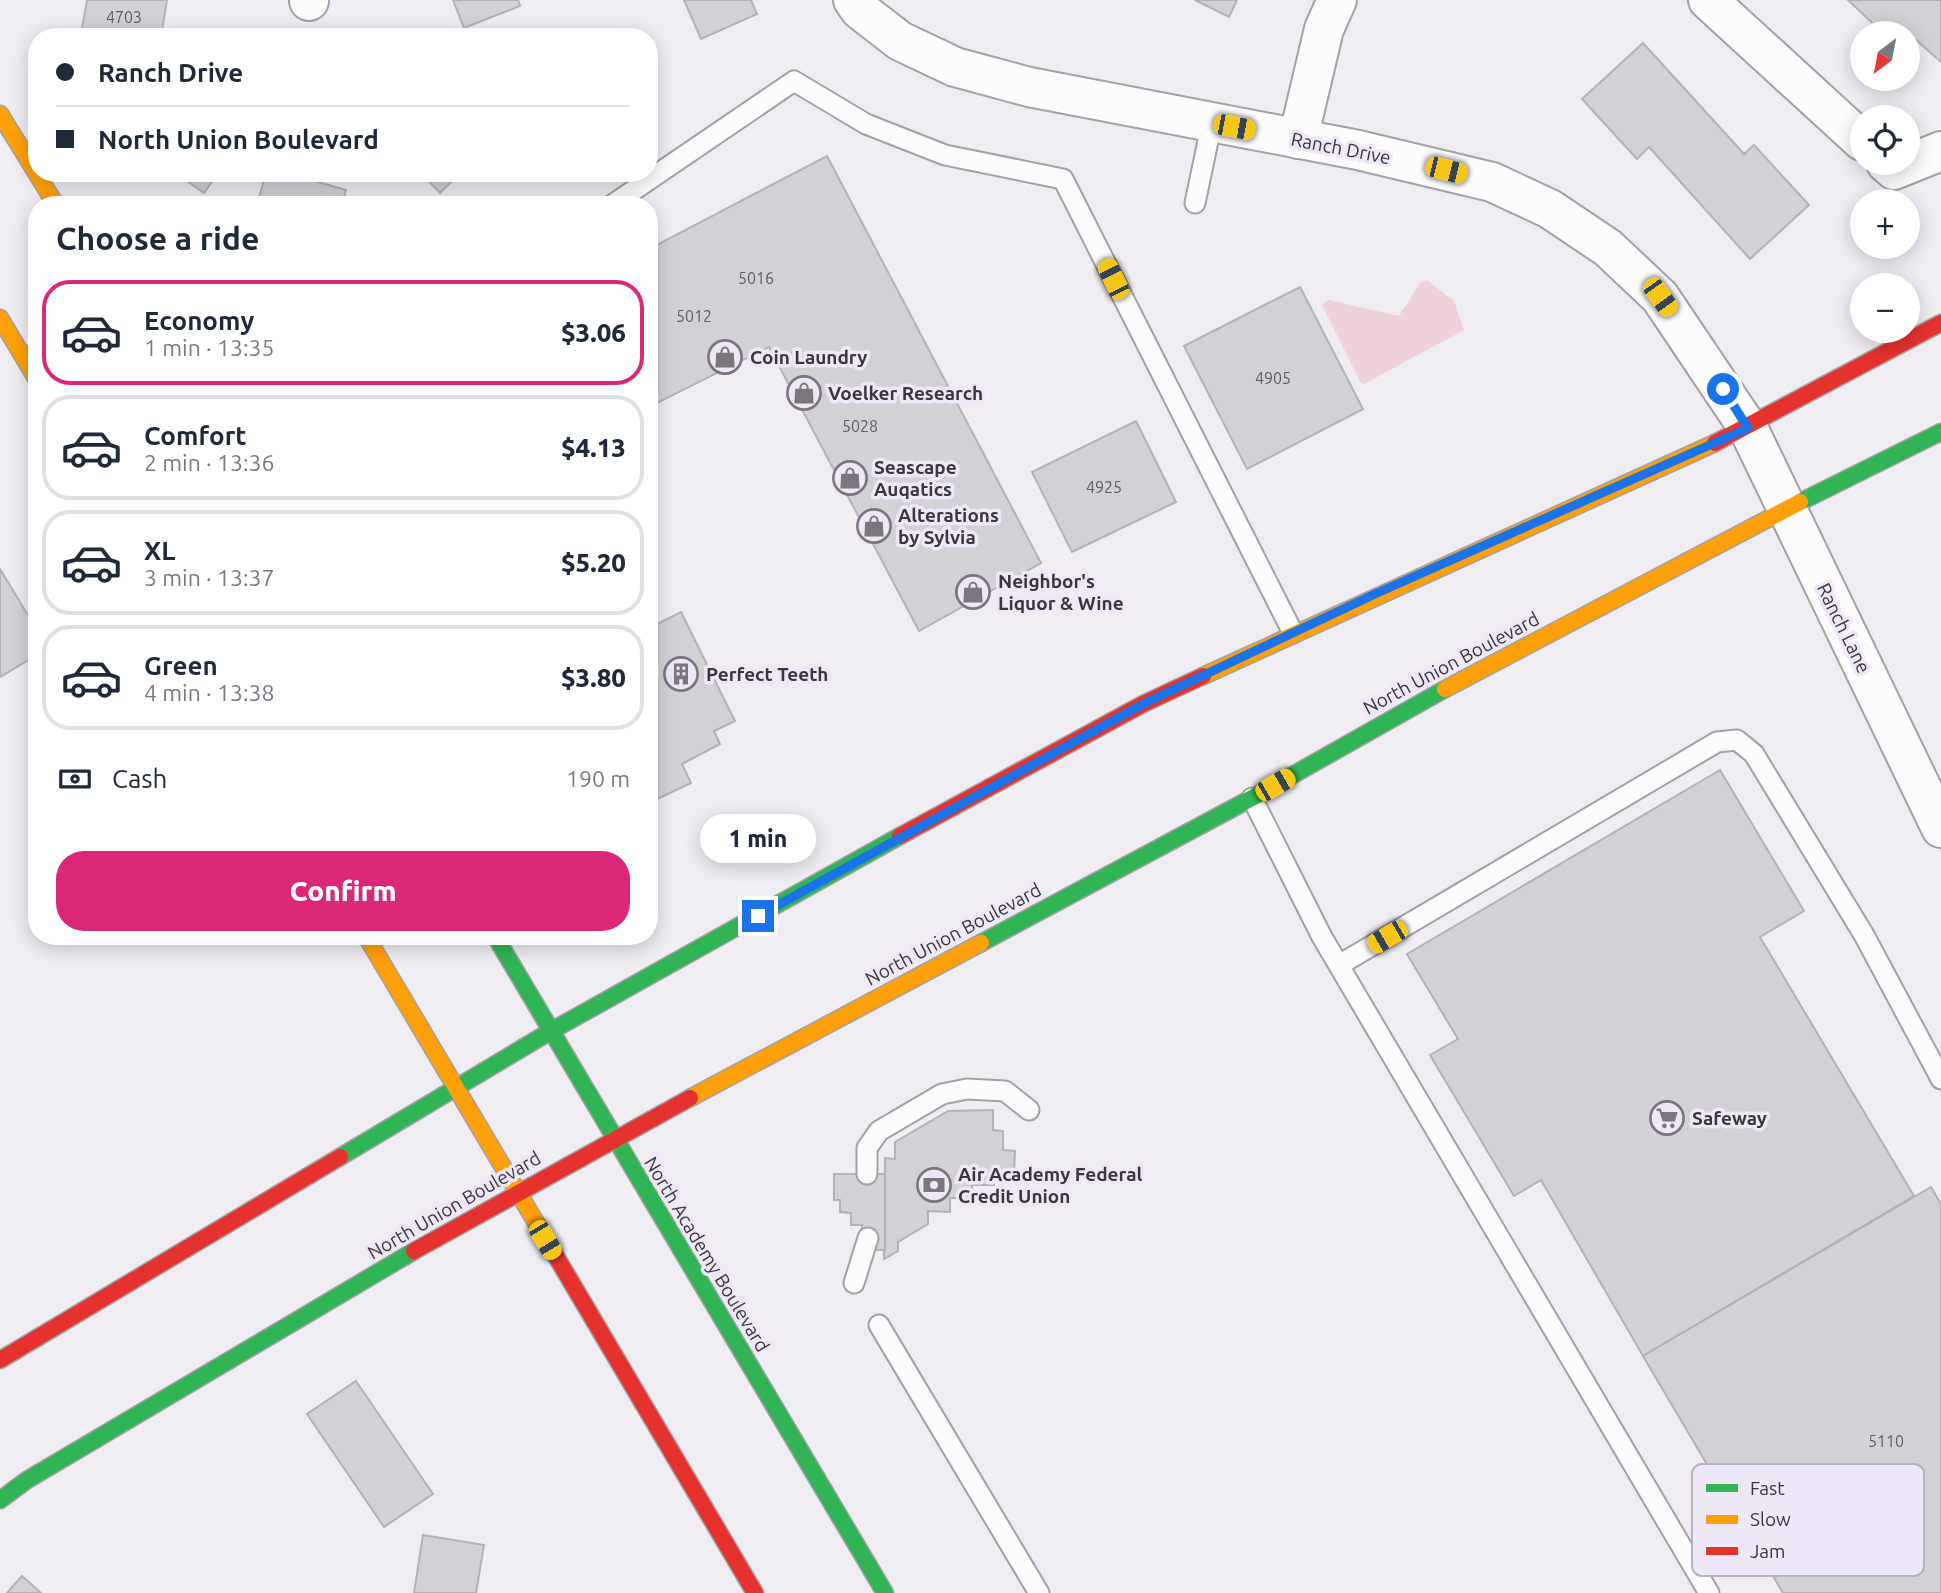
<!DOCTYPE html>
<html lang="en">
<head>
<meta charset="utf-8">
<style>
	body { margin:0; font-family:Ubuntu,sans-serif; background:#f2f2f3; color:#1f2937; height:100vh; display:flex; flex-direction:column; font-size:26px; white-space:nowrap }
	* { box-sizing:border-box; margin:0 }
	p { font-size:23px; color:#747a83 }
	.icon { flex:none; width:38px; height:38px; fill:none; stroke:currentColor; stroke-width:2; stroke-linecap:round; stroke-linejoin:round }
	.map { position:relative; flex:1; overflow:hidden }
	.side { position:absolute; left:28px; top:196px; width:630px; height:749px; display:flex; flex-direction:column; background:#fff; border-radius:28px; box-shadow:0 4px 18px #0003 }
	.side>* { flex:none }
	.guide { position:absolute; left:28px; top:28px; width:630px; height:154px; border-radius:28px; box-shadow:0 4px 18px #0003; display:grid; align-content:center; height:154px; padding:0 28px; background:#fff }
	.needle { width:46px; rotate:212deg }
	.controls { position:absolute; left:1850px; top:21px; display:grid; gap:14px }
	.controls a { display:grid; place-items:center; width:70px; height:70px; border-radius:50%; background:#fff; box-shadow:0 4px 18px #0003; font-size:35px }
	.end { position:absolute; width:32px; height:32px; margin:-16px; border:9px solid #1a73e8; background:#fff; box-shadow:0 0 0 4px #fff }
	.from { border-radius:50% }
	.bubble { position:absolute; height:49px; border-radius:24px; background:#fff; box-shadow:0 4px 18px #0003; font-size:23px; font-weight:800; line-height:49px; text-align:center }
	.car { position:absolute; width:21px; height:42px; margin:-21px -10px; border-radius:9px; box-shadow:0 0 5px 2px #0007; background:linear-gradient(#f5c518 24%,#345 0 40%,#f5c518 0 76%,#345 0 86%,#f5c518 0) }
	.guide b { display:flex; align-items:center; gap:24px; height:66px; font-size:26px }
	.guide b+b { border-top:2px solid #e0e1e3 }
	.guide i { width:18px; height:18px; background:#1f2937 }
	ul { padding:0; list-style:none }
	li { display:flex; align-items:center; gap:21px; height:105px; margin:0 14px 10px; padding:0 14px; border:4px solid #e0e1e3; border-radius:28px }
	li div { flex:1 }
	li b { display:block; font-size:26px }
	li em { font-style:normal; font-weight:800 }
	li.selected { border-color:#db2777 }
	li>.icon { width:63px; height:63px; stroke-width:1.5 }
	h2 { padding:0 28px; font-size:32px; line-height:84px }
	.pay { display:flex; align-items:center; gap:18px; height:77px; padding:0 28px; font-size:26px }
	.pay p { margin-inline-start:auto }
	.action { display:flex; gap:14px; margin-top:auto; padding:14px 28px }
	.action a { flex:1; height:80px; border-radius:28px; background:#db2777; color:#fff; font-size:28px; font-weight:800; line-height:80px; text-align:center }
	.map>svg:first-child { display:block }
	.green { fill:#edd3d9 }
	.building { fill:#d2d1d6; stroke:#b3b2b7; stroke-width:2 }
	.lines { fill:none; stroke-linecap:round; stroke-linejoin:round }
	.lane-casing { stroke:#a3a1a6; stroke-width:23 }
	.street-casing { stroke:#a3a1a6; stroke-width:42 }
	.fast-casing { stroke:#a3a1a6; stroke-width:19 }
	.slow-casing { stroke:#a3a1a6; stroke-width:19 }
	.jam-casing { stroke:#a3a1a6; stroke-width:19 }
	.lane { stroke:#fdfcfd; stroke-width:19 }
	.street { stroke:#fdfcfd; stroke-width:38 }
	.fast { stroke:#30b455; stroke-width:16 }
	.slow { stroke:#ff9f0a; stroke-width:16 }
	.jam { stroke:#e5322d; stroke-width:16 }
	.route { stroke:#1a73e8; stroke-width:9 }
	.labels { text-anchor:middle; dominant-baseline:central; stroke-width:7; stroke-linejoin:round; paint-order:stroke }
	.number-label { font-size:16px; fill:#5f5d62 }
	.street-label { font-size:19px; fill:#39363c; stroke:#eee8f6 }
	.poi-label { font-size:19px; font-weight:bold; fill:#39363c; stroke:#eee8f6; text-anchor:start }
	.key { fill:#eee8f6; stroke:#b8b3be; stroke-width:2 }
	.key-label { font-size:19px; fill:#39363c }
</style>
</head>
<body>
<div class="map">
<svg width="1941" height="1593" viewBox="0 0 1941 1593">
	<rect width="100%" height="100%" fill="#efecf2"/>
	<polygon class="green" points="1427,280 1454,301 1464,330 1362,385 1322,305 1328,300 1399,316 1420,283"/>
	<g class="building">
		<polygon points="87,0 167,0 161,37 81,34"/>
		<polygon points="453,0 518,0 520,6 464,28"/>
		<polygon points="684,0 751,0 757,14 701,39"/>
		<polygon points="1195,0 1237,0 1229,17"/>
		<polygon points="1848,0 1941,0 1941,62 1916,40 1908,49 1908,33 1883,33"/>
		<polygon points="1643,43 1744,154 1754,145 1809,205 1750,259 1649,147 1637,159 1582,99"/>
		<polygon points="827,156 1041,563 919,631 769,347 649,407 649,249"/>
		<polygon points="176,173 218,173 204,193"/>
		<polygon points="266,173 320,173 318,182 346,190 342,205 257,205"/>
		<polygon points="421,173 460,173 440,193"/>
		<polygon points="1300,287 1363,409 1247,469 1184,346"/>
		<polygon points="1136,421 1176,502 1072,552 1032,472"/>
		<polygon points="0,569 37,630 37,655 0,677"/>
		<polygon points="681,612 735,721 714,731 720,744 682,764 691,783 649,803 649,628"/>
		<polygon points="1720,770 1804,911 1760,937 1914,1196 1643,1356 1541,1180 1514,1196 1430,1055 1458,1039 1407,954"/>
		<polygon points="993,1110 993,1130 1003,1131 1003,1150 1015,1151 1014,1172 993,1171 994,1185 972,1185 972,1198 950,1198 950,1212 928,1211 928,1224 898,1242 898,1251 884,1259 885,1158 895,1159 895,1142 948,1111"/>
		<polygon points="834,1174 885,1174 885,1250 873,1250 862,1238 862,1225 851,1225 851,1213 840,1212 840,1200 834,1200"/>
		<polygon points="1931,1187 1941,1204 1941,1593 1783,1593 1643,1356"/>
		<polygon points="356,1381 433,1494 384,1527 307,1414"/>
		<polygon points="423,1535 484,1545 476,1593 414,1593"/>
		<polygon points="22,1576 41,1593 7,1593"/>
	</g>
	<g class="lines">
		<g class="lane-casing">
			<g id="lane">
				<polyline points="1195,203 1212,122"/>
				<polyline points="612,205 794,81 866,124 945,155 1063,179 1293,633"/>
				<polyline points="1252,798 1322,937 1709,1593"/>
				<polyline points="1339,965 1717,742 1737,740 1754,754 1864,935 1941,1079"/>
				<polyline points="867,1174 867,1148 879,1131 942,1094 967,1089 1005,1091 1029,1110"/>
				<polyline points="854,1283 868,1238"/>
				<polyline points="879,1325 1039,1593"/>
			</g>
		</g>
		<g class="street-casing">
			<g id="street">
				<polyline points="309,0 309,1"/>
				<polyline points="853,0 860,10 900,41 955,67 1029,87 1358,150 1492,182 1550,209 1608,248 1660,297 1748,428 1941,828"/>
				<polyline points="1708,0 1862,141"/>
				<polyline points="1298,139 1324,29 1337,0"/>
				<polyline points="1886,163 1894,170 1941,151"/>
			</g>
		</g>
		<g class="fast-casing">
			<g id="fast">
				<polyline points="1800,502 1941,432"/>
				<polyline points="495,936 885,1593"/>
				<polyline points="981,943 1252,798 1445,689"/>
				<polyline points="340,1157 551,1031 900,836"/>
				<polyline points="0,1500 27,1480 414,1251"/>
			</g>
		</g>
		<g class="slow-casing">
			<g id="slow">
				<polyline points="0,114 56,205"/>
				<polyline points="0,318 37,380"/>
				<polyline points="1203,676 1715,443"/>
				<polyline points="1445,689 1800,502"/>
				<polyline points="366,936 554,1253"/>
				<polyline points="690,1098 981,943"/>
			</g>
		</g>
		<g class="jam-casing">
			<g id="jam">
				<polyline points="1715,443 1941,323"/>
				<polyline points="900,836 1143,704 1203,676"/>
				<polyline points="414,1251 690,1098"/>
				<polyline points="554,1253 755,1593"/>
				<polyline points="0,1360 340,1157"/>
			</g>
		</g>
		<use href="#lane" class="lane"/>
		<use href="#street" class="street"/>
		<use href="#fast" class="fast"/>
		<use href="#slow" class="slow"/>
		<use href="#jam" class="jam"/>
	</g>
	<g class="lines">
		<polyline class="route" points="758,916 1143,704 1375,594 1748,428 1723,389"/>
	</g>
	<defs>
		<g id="shop-ring" transform="scale(1.75)"><circle r="9.5" fill="#eee8f6" stroke="#79767c" stroke-width="1.5"/><path d="M-5-2.5h2.3a2.7 3.5 0 0 1 5.4 0H5L5.5 6h-11ZM-1.5-2.5h3a1.5 2.3 0 0 0-3 0Z" fill="#79767c"/></g>
		<g id="building-ring" transform="scale(1.75)"><circle r="9.5" fill="#eee8f6" stroke="#79767c" stroke-width="1.5"/><path d="M-4-6H4V6H1V3H-1V6H-4ZM-2.5-4.3h1.7v1.8h-1.7ZM.8-4.3h1.7v1.8H.8ZM-2.5-1h1.7V.8h-1.7ZM.8-1h1.7V.8H.8Z" fill="#79767c"/></g>
		<g id="supermarket-ring" transform="scale(1.75)"><circle r="9.5" fill="#eee8f6" stroke="#79767c" stroke-width="1.5"/><path d="M-6-5.5h2.5l.6 2H6L4.5 2H-2.5L-4.4-4H-6ZM-1.5 3.2a1.3 1.3 0 1 0 .1 0ZM3 3.2a1.3 1.3 0 1 0 .1 0Z" fill="#79767c"/></g>
		<g id="bank-ring" transform="scale(1.75)"><circle r="9.5" fill="#eee8f6" stroke="#79767c" stroke-width="1.5"/><path d="M-6-4H6V4H-6ZM0-2.3a2.3 2.3 0 1 0 0 4.6a2.3 2.3 0 1 0 0-4.6Z" fill="#79767c"/></g>
	</defs>
	<g fill-rule="evenodd">
		<use href="#shop-ring" x="725" y="357"/>
		<use href="#shop-ring" x="804" y="393"/>
		<use href="#shop-ring" x="850" y="478"/>
		<use href="#shop-ring" x="874" y="526"/>
		<use href="#shop-ring" x="973" y="592"/>
		<use href="#building-ring" x="681" y="674"/>
		<use href="#supermarket-ring" x="1667" y="1118"/>
		<use href="#bank-ring" x="934" y="1185"/>
	</g>
	<g class="labels">
		<g class="number-label">
			<text x="124" y="17">4703</text>
			<text x="756" y="278">5016</text>
			<text x="694" y="316">5012</text>
			<text x="1273" y="378">4905</text>
			<text x="860" y="426">5028</text>
			<text x="1104" y="487">4925</text>
			<text x="1886" y="1441">5110</text>
		</g>
		<g class="street-label">
			<text transform="translate(1341 148) rotate(11)">Ranch Drive</text>
			<text transform="translate(1844 628) rotate(64)">Ranch Lane</text>
			<text transform="translate(1451 663) rotate(-28)">North Union Boulevard</text>
			<text transform="translate(953 934) rotate(-28)">North Union Boulevard</text>
			<text transform="translate(454 1205) rotate(-30)">North Union Boulevard</text>
			<text transform="translate(707 1254) rotate(59)">North Academy Boulevard</text>
		</g>
		<g class="poi-label">
			<text x="750" y="357">Coin Laundry</text>
			<text x="828" y="393">Voelker Research</text>
			<text x="874" y="467">Seascape<tspan x="874" dy="22">Auqatics</tspan></text>
			<text x="898" y="515">Alterations<tspan x="898" dy="22">by Sylvia</tspan></text>
			<text x="998" y="581">Neighbor's<tspan x="998" dy="22">Liquor &amp; Wine</tspan></text>
			<text x="706" y="674">Perfect Teeth</text>
			<text x="1692" y="1118">Safeway</text>
			<text x="958" y="1174">Air Academy Federal<tspan x="958" dy="22">Credit Union</tspan></text>
		</g>
	</g>
	<rect x="1692" y="1464" width="232" height="112" rx="10" class="key"/>
	<rect x="1706" y="1484" width="32" height="8" fill="#30b455"/>
	<rect x="1706" y="1515" width="32" height="9" fill="#ff9f0a"/>
	<rect x="1706" y="1547" width="32" height="8" fill="#e5322d"/>
	<g class="key-label">
		<text x="1750" y="1495">Fast</text>
		<text x="1750" y="1526">Slow</text>
		<text x="1750" y="1558">Jam</text>
	</g>
</svg>
<div class="controls">
<a><svg class="needle" viewBox="-14 -14 28 28"><path d="M0-13l5 13h-10z" fill="#e53935"/><path d="M0 13l5-13h-10z" fill="#747a83"/></svg></a>
<a><svg class="icon" aria-label="locate" viewBox="0 0 24 24"><circle cx="12" cy="12" r="6"/><path d="M12 2v4M12 18v4M2 12h4M18 12h4"/></svg></a>
<a>+</a>
<a>−</a>
</div>
<i class="end from" style="left:1723px;top:389px"></i>
<i class="end" style="left:758px;top:916px"></i>
<div class="bubble" style="left:700px;top:814px;width:116px">1 min</div>
<i class="car" style="left:1234px;top:127px;rotate:101deg"></i>
<i class="car" style="left:1446px;top:170px;rotate:104deg"></i>
<i class="car" style="left:1113px;top:279px;rotate:334deg"></i>
<i class="car" style="left:1660px;top:297px;rotate:144deg"></i>
<i class="car" style="left:1275px;top:785px;rotate:60deg"></i>
<i class="car" style="left:1387px;top:937px;rotate:240deg"></i>
<i class="car" style="left:545px;top:1240px;rotate:149deg"></i>
<div class="guide">
<b><i class="from"></i>Ranch Drive</b>
<b><i></i>North Union Boulevard</b>
</div>
<section class="side">
<h2>Choose a ride</h2>
<ul>
<li class="selected"><svg class="icon" aria-label="car" viewBox="0 0 24 24"><path d="M5 17H2v-5l4-1 3-4h7l3 4 3 1v5h-3M9 17h6M6 11h13"/><circle cx="7" cy="17" r="2"/><circle cx="17" cy="17" r="2"/></svg><div><b>Economy</b><p>1 min · 13:35</p></div><em>$3.06</em></li>
<li><svg class="icon" aria-label="car" viewBox="0 0 24 24"><path d="M5 17H2v-5l4-1 3-4h7l3 4 3 1v5h-3M9 17h6M6 11h13"/><circle cx="7" cy="17" r="2"/><circle cx="17" cy="17" r="2"/></svg><div><b>Comfort</b><p>2 min · 13:36</p></div><em>$4.13</em></li>
<li><svg class="icon" aria-label="car" viewBox="0 0 24 24"><path d="M5 17H2v-5l4-1 3-4h7l3 4 3 1v5h-3M9 17h6M6 11h13"/><circle cx="7" cy="17" r="2"/><circle cx="17" cy="17" r="2"/></svg><div><b>XL</b><p>3 min · 13:37</p></div><em>$5.20</em></li>
<li><svg class="icon" aria-label="car" viewBox="0 0 24 24"><path d="M5 17H2v-5l4-1 3-4h7l3 4 3 1v5h-3M9 17h6M6 11h13"/><circle cx="7" cy="17" r="2"/><circle cx="17" cy="17" r="2"/></svg><div><b>Green</b><p>4 min · 13:38</p></div><em>$3.80</em></li>
</ul>
<div class="pay"><svg class="icon" aria-label="cash" viewBox="0 0 24 24"><path d="M3 7h18v10H3z"/><circle cx="12" cy="12" r="2"/></svg>Cash<p>190 m</p></div>
<div class="action"><a>Confirm</a></div>
</section>
</div>
</body>
</html>
